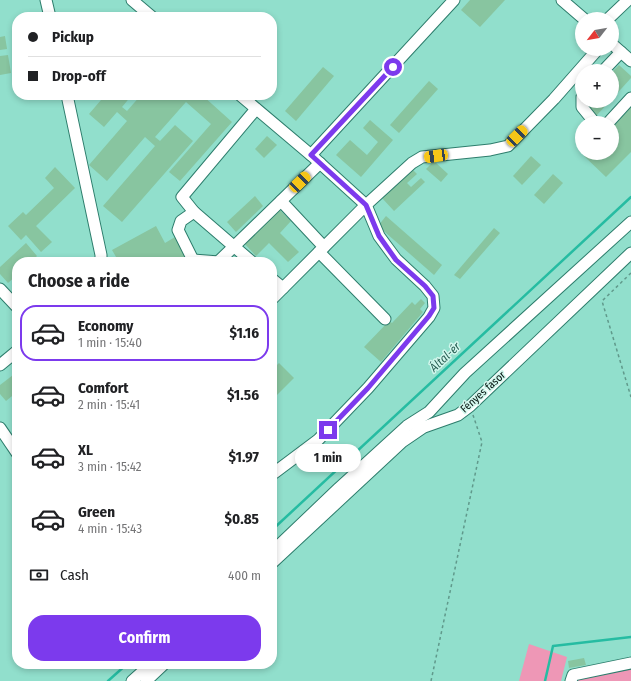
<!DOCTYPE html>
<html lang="en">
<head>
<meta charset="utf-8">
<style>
	body { margin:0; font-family:"Fira Sans Condensed",sans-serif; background:#f6f6f6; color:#202124; height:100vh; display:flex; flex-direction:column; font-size:15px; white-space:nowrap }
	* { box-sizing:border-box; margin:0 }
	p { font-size:13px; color:#757577 }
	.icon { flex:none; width:22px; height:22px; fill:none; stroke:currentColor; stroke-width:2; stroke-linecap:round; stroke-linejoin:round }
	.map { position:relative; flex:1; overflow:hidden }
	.sheet { position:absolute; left:12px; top:257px; width:265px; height:412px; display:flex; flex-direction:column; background:#fff; border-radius:16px; box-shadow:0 2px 6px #0003 }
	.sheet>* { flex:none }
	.guide { position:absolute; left:12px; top:12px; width:265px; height:88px; border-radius:16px; box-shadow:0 2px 6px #0003; display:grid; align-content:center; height:88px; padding:0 16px; background:#fff }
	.needle { width:26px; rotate:239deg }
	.tools { position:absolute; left:575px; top:12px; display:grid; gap:8px }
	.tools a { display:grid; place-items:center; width:44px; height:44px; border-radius:50%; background:#fff; box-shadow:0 2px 6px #0003; font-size:20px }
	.end { position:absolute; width:18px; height:18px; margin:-9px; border:5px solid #7c3aed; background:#fff; box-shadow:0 0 0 2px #fff }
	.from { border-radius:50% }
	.bubble { position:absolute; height:28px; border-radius:14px; background:#fff; box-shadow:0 2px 6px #0003; font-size:13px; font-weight:700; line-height:28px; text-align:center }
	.car { position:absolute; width:12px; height:24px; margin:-12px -6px; border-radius:5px; box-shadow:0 0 3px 1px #0007; background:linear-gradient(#f5c518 24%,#345 0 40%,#f5c518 0 76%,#345 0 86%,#f5c518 0) }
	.guide b { display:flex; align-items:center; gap:14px; height:38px; font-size:15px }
	.guide b+b { border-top:1px solid #e0e0e0 }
	.guide i { width:10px; height:10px; background:#202124 }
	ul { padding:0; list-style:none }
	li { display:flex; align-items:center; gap:12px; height:56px; margin:0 8px 6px; padding:0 8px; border:2px solid transparent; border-radius:16px }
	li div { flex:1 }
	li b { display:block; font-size:15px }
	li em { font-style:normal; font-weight:700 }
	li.active { border-color:#7c3aed }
	li>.icon { width:36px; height:36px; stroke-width:1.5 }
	h2 { padding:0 16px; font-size:18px; line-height:48px }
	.pay { display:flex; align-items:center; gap:10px; height:44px; padding:0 16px; font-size:15px }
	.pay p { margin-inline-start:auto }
	.primary-button { display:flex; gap:8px; margin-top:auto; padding:8px 16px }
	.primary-button a { flex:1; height:46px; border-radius:16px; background:#7c3aed; color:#fff; font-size:16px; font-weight:700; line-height:46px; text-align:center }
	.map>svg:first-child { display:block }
	.green { fill:#ee97b6 }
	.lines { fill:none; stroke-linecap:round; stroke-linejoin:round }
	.stream { stroke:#26bca2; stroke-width:2.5 }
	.building { fill:#88c5a0 }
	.minor-casing { stroke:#2d7d6c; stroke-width:13 }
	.path { stroke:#60998b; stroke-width:1.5; stroke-dasharray:3 3; stroke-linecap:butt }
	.minor { stroke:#fff; stroke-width:11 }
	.route { stroke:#7c3aed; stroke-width:5 }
	.labels { text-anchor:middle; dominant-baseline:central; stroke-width:3; stroke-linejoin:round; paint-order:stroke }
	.street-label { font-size:11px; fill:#00100c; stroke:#d2f7ed }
	.water-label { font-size:12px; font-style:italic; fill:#286054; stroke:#d2f7ed }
</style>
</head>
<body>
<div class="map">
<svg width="631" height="681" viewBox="0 0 631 681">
	<rect width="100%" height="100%" fill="#91dfcc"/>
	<g class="green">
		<polygon points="529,644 567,657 561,681 519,681"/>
		<polygon points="631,669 631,681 578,681 578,678"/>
	</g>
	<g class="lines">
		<g class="stream">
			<polyline points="272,530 631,197"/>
			<polyline points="108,681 127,664"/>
			<polyline points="545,681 553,646 631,637"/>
		</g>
	</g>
	<g class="building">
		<polygon points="470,0 505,0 480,27 461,10"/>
		<polygon points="5,36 7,49 0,50 0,37"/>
		<polygon points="8,55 11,73 0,75 0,56"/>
		<polygon points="619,65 631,76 631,78 612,99 612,72"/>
		<polygon points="323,67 334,76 296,121 285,111"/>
		<polygon points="429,81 438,89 399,133 390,125"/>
		<polygon points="96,95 132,95 122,107 127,111 141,95 202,95 232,122 180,181 169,172 211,124 186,102 155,137 160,141 175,125 193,141 122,222 103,206 155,146 145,137 107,181 89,165 127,121 117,112 104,127 89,114 101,100"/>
		<polygon points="584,101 610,101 596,116"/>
		<polygon points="631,106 631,152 606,177 584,156 587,153 612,153 612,126"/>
		<polygon points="370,120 393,140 361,177 336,155 350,140 367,155 378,142 363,128"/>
		<polygon points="267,136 277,145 264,158 255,149"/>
		<polygon points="531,156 541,165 522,185 513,176"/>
		<polygon points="434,161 448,174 441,182 426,169"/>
		<polygon points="55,167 75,188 36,226 52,242 41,252 26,235 21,240 8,226 23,212 26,215 54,188 45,178"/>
		<polygon points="413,170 417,174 407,183 411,187 421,178 425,182 394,211 382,198"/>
		<polygon points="553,174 563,183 544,204 534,195"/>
		<polygon points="255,196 263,206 236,232 227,222"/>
		<polygon points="278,208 291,221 280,233 299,252 288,262 269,243 256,256 243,242"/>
		<polygon points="386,216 442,265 434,275 378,226"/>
		<polygon points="156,226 165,243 175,237 186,258 180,262 119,262 112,250"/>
		<polygon points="494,228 500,233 460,279 454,275"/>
		<polygon points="26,243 37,256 31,262 17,262 17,275 8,283 0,274 0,267"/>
		<polygon points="421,299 425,303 420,309 423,312 381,362 364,347 389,321 392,323 412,302 415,305"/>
		<polygon points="279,363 294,378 272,400 272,370"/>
		<polygon points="17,372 17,392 6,401 0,394 0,385"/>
		<polygon points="584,658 586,665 569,668 568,661"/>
	</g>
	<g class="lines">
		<g class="minor-casing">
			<g id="minor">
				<polyline points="46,0 50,17"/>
				<polyline points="132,0 152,17"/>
				<polyline points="562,0 584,19"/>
				<polyline points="608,19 628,0"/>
				<polyline points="612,44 631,61"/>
				<polyline points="603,71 621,52"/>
				<polyline points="67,95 101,255 101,262"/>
				<polyline points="240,95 311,155 366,205 379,236 396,259 425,286 433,296 434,308 429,317 368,388 318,440 274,473"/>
				<polyline points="582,97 582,107 595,123"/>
				<polyline points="608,123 631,98"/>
				<polyline points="311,155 454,0"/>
				<polyline points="281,201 324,247"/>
				<polyline points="194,212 252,262"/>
				<polyline points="319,252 385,319"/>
				<polyline points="193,260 178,230 181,221 194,212 182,197 256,109"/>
				<polyline points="193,260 219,262"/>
				<polyline points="219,261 320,163"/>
				<polyline points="272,279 283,288"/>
				<polyline points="0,289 17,307"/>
				<polyline points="272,299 366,205 412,163 422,157 490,150 508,146 554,99 598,49"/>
				<polyline points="0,365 17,351"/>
				<polyline points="0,428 17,453"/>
				<polyline points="272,552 339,488 407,426 429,412 465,373 631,222"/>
				<polyline points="272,563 402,442 424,427 458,415 470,406 631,253"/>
				<polyline points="132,681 151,664"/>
				<polyline points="146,681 164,664"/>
				<polyline points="571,681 573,675 631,663"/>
			</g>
		</g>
		<g class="path">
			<polyline points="631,273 602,301 631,397"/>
			<polyline points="431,681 482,442 473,415"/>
		</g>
		<use href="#minor" class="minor"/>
	</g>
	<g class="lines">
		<polyline class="route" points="328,430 368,388 429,316 434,308 433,296 425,286 396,260 379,236 366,205 311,155 393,67"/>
	</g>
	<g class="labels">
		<g class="street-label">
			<text transform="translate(483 392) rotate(-42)">Fényes fasor</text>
		</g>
		<g class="water-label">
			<text transform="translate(445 357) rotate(-43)">Által-ér</text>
		</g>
	</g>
</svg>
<div class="tools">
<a><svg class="needle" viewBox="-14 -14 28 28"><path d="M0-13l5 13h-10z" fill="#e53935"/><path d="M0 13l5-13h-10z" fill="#757577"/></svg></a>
<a>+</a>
<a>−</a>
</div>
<i class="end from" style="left:393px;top:67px"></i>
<i class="end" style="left:328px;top:430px"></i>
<div class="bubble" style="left:295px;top:444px;width:66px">1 min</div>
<i class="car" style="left:517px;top:136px;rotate:45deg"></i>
<i class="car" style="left:436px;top:156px;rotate:262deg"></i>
<i class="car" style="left:300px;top:182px;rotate:46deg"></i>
<div class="guide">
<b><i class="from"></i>Pickup</b>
<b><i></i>Drop-off</b>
</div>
<section class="sheet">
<h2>Choose a ride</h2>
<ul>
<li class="active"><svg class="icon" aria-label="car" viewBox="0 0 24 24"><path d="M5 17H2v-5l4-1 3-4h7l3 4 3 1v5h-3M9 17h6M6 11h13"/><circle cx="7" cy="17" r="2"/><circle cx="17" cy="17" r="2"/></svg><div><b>Economy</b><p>1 min · 15:40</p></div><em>$1.16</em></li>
<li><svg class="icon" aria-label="car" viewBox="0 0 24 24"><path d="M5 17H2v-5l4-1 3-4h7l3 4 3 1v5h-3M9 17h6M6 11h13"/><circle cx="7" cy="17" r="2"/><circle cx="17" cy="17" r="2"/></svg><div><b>Comfort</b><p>2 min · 15:41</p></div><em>$1.56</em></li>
<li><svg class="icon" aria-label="car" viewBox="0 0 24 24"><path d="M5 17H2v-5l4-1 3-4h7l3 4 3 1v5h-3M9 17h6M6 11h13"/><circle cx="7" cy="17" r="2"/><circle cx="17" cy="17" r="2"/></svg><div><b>XL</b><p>3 min · 15:42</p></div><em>$1.97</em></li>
<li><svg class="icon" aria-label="car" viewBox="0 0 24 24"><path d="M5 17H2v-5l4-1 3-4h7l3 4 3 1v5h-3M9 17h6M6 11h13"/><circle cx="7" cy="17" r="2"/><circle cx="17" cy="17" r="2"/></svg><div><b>Green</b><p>4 min · 15:43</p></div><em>$0.85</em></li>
</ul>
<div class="pay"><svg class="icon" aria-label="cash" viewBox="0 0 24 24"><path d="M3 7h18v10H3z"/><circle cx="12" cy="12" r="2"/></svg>Cash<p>400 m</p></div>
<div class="primary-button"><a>Confirm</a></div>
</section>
</div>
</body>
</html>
